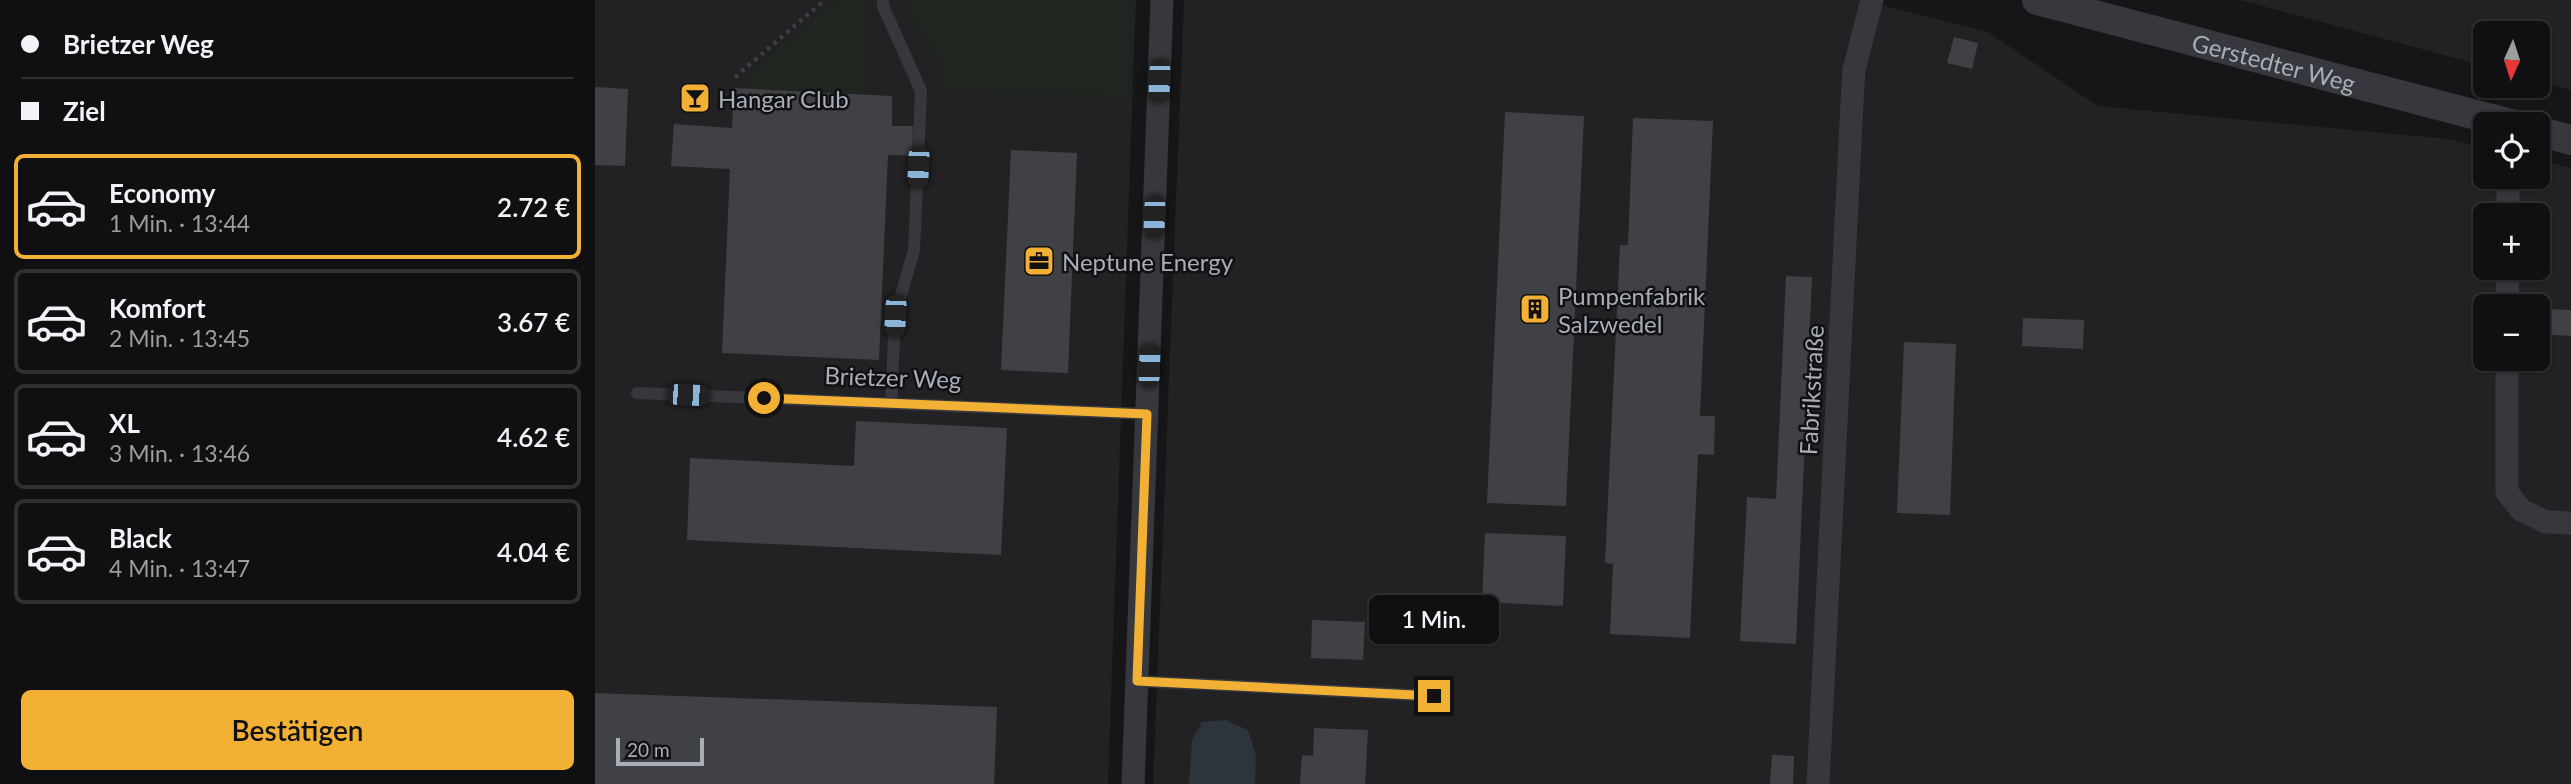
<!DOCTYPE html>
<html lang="de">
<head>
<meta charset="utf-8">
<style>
	body { margin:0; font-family:Lato,sans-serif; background:#1e1e20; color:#f1f3f6; height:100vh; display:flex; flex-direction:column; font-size:26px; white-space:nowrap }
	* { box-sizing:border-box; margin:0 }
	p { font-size:23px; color:#9c9d9f }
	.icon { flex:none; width:38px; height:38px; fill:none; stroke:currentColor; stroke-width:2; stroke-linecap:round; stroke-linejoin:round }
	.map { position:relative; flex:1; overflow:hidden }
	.side { display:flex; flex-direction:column; background:#101012; width:595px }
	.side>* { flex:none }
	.banner { display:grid; align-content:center; height:154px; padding:0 21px; background:#101012 }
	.needle { width:46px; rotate:183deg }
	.fabs { position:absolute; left:1878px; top:21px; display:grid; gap:14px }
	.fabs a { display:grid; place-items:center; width:77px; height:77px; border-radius:10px; background:#101012; box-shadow:0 2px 5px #0004,0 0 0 2px #303032; font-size:35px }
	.scale { position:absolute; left:21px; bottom:18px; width:88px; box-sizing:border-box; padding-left:7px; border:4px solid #a8adb8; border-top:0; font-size:19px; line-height:24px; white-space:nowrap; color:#a8adb8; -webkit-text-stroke:5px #111113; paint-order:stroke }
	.end { position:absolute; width:32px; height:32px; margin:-16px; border:9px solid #f2b134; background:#111; box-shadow:0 0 0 4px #111 }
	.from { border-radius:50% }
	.bubble { position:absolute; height:49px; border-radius:10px; background:#101012; box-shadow:0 2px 5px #0004,0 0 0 2px #303032; font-size:23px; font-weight:600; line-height:49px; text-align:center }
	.car { position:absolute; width:21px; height:42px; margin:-21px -10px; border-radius:9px; box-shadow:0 0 5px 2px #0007; background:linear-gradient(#222 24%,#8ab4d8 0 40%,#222 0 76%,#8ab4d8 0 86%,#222 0) }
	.banner b { display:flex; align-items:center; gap:24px; height:66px; font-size:26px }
	.banner b+b { border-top:2px solid #303032 }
	.banner i { width:18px; height:18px; background:#f1f3f6 }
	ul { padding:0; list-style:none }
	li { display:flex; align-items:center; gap:21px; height:105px; margin:0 14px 10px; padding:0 7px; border:4px solid #303032; border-radius:10px }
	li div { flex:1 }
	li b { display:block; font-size:26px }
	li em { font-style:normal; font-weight:600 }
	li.on { border-color:#f2b134 }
	li>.icon { width:63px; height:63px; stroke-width:1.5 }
	.button { display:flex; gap:14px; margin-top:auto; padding:14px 21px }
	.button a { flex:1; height:80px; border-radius:10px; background:#f2b134; color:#111; font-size:28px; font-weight:600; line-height:80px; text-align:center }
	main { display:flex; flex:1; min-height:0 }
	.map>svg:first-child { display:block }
	.built { fill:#222225; fill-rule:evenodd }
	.green { fill:#1e261f }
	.water { fill:#2c353c }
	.building { fill:#404145 }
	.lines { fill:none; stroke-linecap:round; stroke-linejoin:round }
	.path { stroke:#3d3f44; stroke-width:4.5; stroke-dasharray:3.5 5; stroke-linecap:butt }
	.service { stroke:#37383d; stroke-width:12 }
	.minor { stroke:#37383d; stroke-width:23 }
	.tertiary { stroke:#37383d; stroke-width:30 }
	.route { stroke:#f2b134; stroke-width:9 }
	.labels { text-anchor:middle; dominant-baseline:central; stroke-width:5; stroke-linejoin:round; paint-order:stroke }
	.street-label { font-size:24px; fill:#a8adb8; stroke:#111113 }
	.poi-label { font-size:24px; fill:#a8adb8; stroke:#111113; text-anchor:start }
</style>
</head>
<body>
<main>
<section class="side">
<div class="banner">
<b><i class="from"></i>Brietzer Weg</b>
<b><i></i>Ziel</b>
</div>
<ul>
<li class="on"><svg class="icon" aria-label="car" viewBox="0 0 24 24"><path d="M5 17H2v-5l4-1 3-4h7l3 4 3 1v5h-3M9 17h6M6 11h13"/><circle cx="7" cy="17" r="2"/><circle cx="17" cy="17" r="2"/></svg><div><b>Economy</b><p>1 Min. · 13:44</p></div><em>2.72 €</em></li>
<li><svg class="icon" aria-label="car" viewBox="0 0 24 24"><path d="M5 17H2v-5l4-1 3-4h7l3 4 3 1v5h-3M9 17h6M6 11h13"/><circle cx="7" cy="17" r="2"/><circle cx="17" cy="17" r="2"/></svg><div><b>Komfort</b><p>2 Min. · 13:45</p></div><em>3.67 €</em></li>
<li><svg class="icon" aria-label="car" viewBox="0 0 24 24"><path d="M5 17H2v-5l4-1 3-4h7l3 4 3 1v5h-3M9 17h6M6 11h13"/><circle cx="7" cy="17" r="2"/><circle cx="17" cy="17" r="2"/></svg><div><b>XL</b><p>3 Min. · 13:46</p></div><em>4.62 €</em></li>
<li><svg class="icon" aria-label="car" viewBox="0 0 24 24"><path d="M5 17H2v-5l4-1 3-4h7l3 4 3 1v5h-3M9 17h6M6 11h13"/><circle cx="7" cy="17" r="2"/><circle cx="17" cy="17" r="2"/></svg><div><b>Black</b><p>4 Min. · 13:47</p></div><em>4.04 €</em></li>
</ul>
<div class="button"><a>Bestätigen</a></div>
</section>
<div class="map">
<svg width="1976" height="784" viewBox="0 0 1976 784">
	<rect width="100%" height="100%" fill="#161618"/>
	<g class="built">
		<polygon points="0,0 541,0 513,784 0,784"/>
		<path d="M 589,0 L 1266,0 L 1393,32 L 1503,106 L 1853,139 L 1890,148 L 1890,177 L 1942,177 L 1943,160 L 1976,168 L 1976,784 L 558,784 ZM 1890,215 L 1942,215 L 1942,268 L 1890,268 ZM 1890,306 L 1942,306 L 1942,359 L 1890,359 Z"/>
		<polygon points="1645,0 1976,0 1976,90 1943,81 1942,33 1890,33 1890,66"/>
	</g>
	<g class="green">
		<polygon points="241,0 269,0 271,93 157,89 151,77"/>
		<polygon points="308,0 537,0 534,96 348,90 345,62"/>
	</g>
	<polygon class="water" points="630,720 653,730 661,756 660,784 594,784 597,740 607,722"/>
	<g class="building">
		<polygon points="1359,37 1383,43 1377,69 1352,63"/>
		<polygon points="0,87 33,89 30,166 0,165"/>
		<polygon points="139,88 297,96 297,126 318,126 317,156 293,155 284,360 127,353 135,169 76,166 79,124 137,128"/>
		<polygon points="910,112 989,116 971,506 892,503"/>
		<polygon points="1038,118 1118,121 1105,416 1120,416 1119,455 1103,454 1095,638 1015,634 1018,564 1010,563 1025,245 1033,245"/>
		<polygon points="416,150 482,153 473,373 406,370"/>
		<polygon points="1191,276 1217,277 1201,644 1145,641 1152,497 1181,499"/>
		<polygon points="1942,309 1976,310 1976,336 1942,334"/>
		<polygon points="1428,318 1489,320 1488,349 1427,346"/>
		<polygon points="1309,342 1361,344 1355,515 1302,513"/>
		<polygon points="261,421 412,428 406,555 92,540 95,458 259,466"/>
		<polygon points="890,533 971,536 968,606 887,602"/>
		<polygon points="717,620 770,622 768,660 716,658"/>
		<polygon points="0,693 402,707 399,784 0,784"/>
		<polygon points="719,728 773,730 770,784 705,784 707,755 718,756"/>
		<polygon points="1177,755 1199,756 1198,784 1175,784"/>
	</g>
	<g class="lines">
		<polyline class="path" points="140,77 230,0"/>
		<g class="service">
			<polyline points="288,0 288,6 326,91 319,250 300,316 296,404"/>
			<polyline points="42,393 552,414"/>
			<polyline points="542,681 839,696"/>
		</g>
		<g class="minor">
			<polyline points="1913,215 1913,177"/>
			<polyline points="1912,306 1913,268"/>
			<polyline points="1912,359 1912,492 1926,510 1951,522 1976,523"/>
			<polyline points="538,784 567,0"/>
			<polyline points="1223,784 1257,102 1259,70 1277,0"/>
		</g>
		<g class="tertiary">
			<path id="s1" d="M 1442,0 L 1916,124"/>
			<polyline points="1942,131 1976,140"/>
		</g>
	</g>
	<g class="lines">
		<polyline class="route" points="169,398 552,414 542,681 839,696"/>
	</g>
	<defs>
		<g id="bar-square" transform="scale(1.575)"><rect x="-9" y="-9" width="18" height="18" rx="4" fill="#f2b134" stroke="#111113"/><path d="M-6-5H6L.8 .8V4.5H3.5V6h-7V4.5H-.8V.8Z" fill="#111"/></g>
		<g id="office-square" transform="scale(1.575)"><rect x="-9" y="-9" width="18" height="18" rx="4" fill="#f2b134" stroke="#111113"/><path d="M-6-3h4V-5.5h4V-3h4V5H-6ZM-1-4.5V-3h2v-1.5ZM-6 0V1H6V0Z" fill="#111"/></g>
		<g id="building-square" transform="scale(1.575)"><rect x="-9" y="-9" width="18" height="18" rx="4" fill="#f2b134" stroke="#111113"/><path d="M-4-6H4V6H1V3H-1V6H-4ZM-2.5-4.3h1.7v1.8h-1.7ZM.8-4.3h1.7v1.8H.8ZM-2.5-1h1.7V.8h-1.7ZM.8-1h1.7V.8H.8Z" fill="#111"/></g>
	</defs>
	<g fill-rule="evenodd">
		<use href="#bar-square" x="100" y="98"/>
		<use href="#office-square" x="444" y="261"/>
		<use href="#building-square" x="940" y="309"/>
	</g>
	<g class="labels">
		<g class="street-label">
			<text stroke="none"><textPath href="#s1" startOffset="245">Gerstedter Weg</textPath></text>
			<text transform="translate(298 377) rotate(2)">Brietzer Weg</text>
			<text transform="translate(1216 390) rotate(-87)">Fabrikstraße</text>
		</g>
		<g class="poi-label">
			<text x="123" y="98">Hangar Club</text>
			<text x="467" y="261">Neptune Energy</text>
			<text x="963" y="295">Pumpenfabrik<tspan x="963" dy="28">Salzwedel</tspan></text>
		</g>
	</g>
</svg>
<div class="fabs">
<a><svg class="needle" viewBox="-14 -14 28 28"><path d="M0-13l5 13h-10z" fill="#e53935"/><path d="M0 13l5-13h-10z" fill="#9c9d9f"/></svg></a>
<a><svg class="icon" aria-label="locate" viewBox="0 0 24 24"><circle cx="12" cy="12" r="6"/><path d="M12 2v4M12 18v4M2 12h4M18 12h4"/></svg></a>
<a>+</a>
<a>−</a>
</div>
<div class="scale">20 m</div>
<i class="end from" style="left:169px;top:398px"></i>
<i class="end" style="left:839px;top:696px"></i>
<div class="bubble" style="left:774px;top:595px;width:130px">1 Min.</div>
<i class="car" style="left:564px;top:81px;rotate:182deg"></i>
<i class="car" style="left:323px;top:167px;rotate:183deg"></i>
<i class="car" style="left:559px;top:217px;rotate:182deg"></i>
<i class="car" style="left:300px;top:316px;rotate:183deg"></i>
<i class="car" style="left:554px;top:366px;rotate:2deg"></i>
<i class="car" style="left:93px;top:395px;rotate:92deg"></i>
</div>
</main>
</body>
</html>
